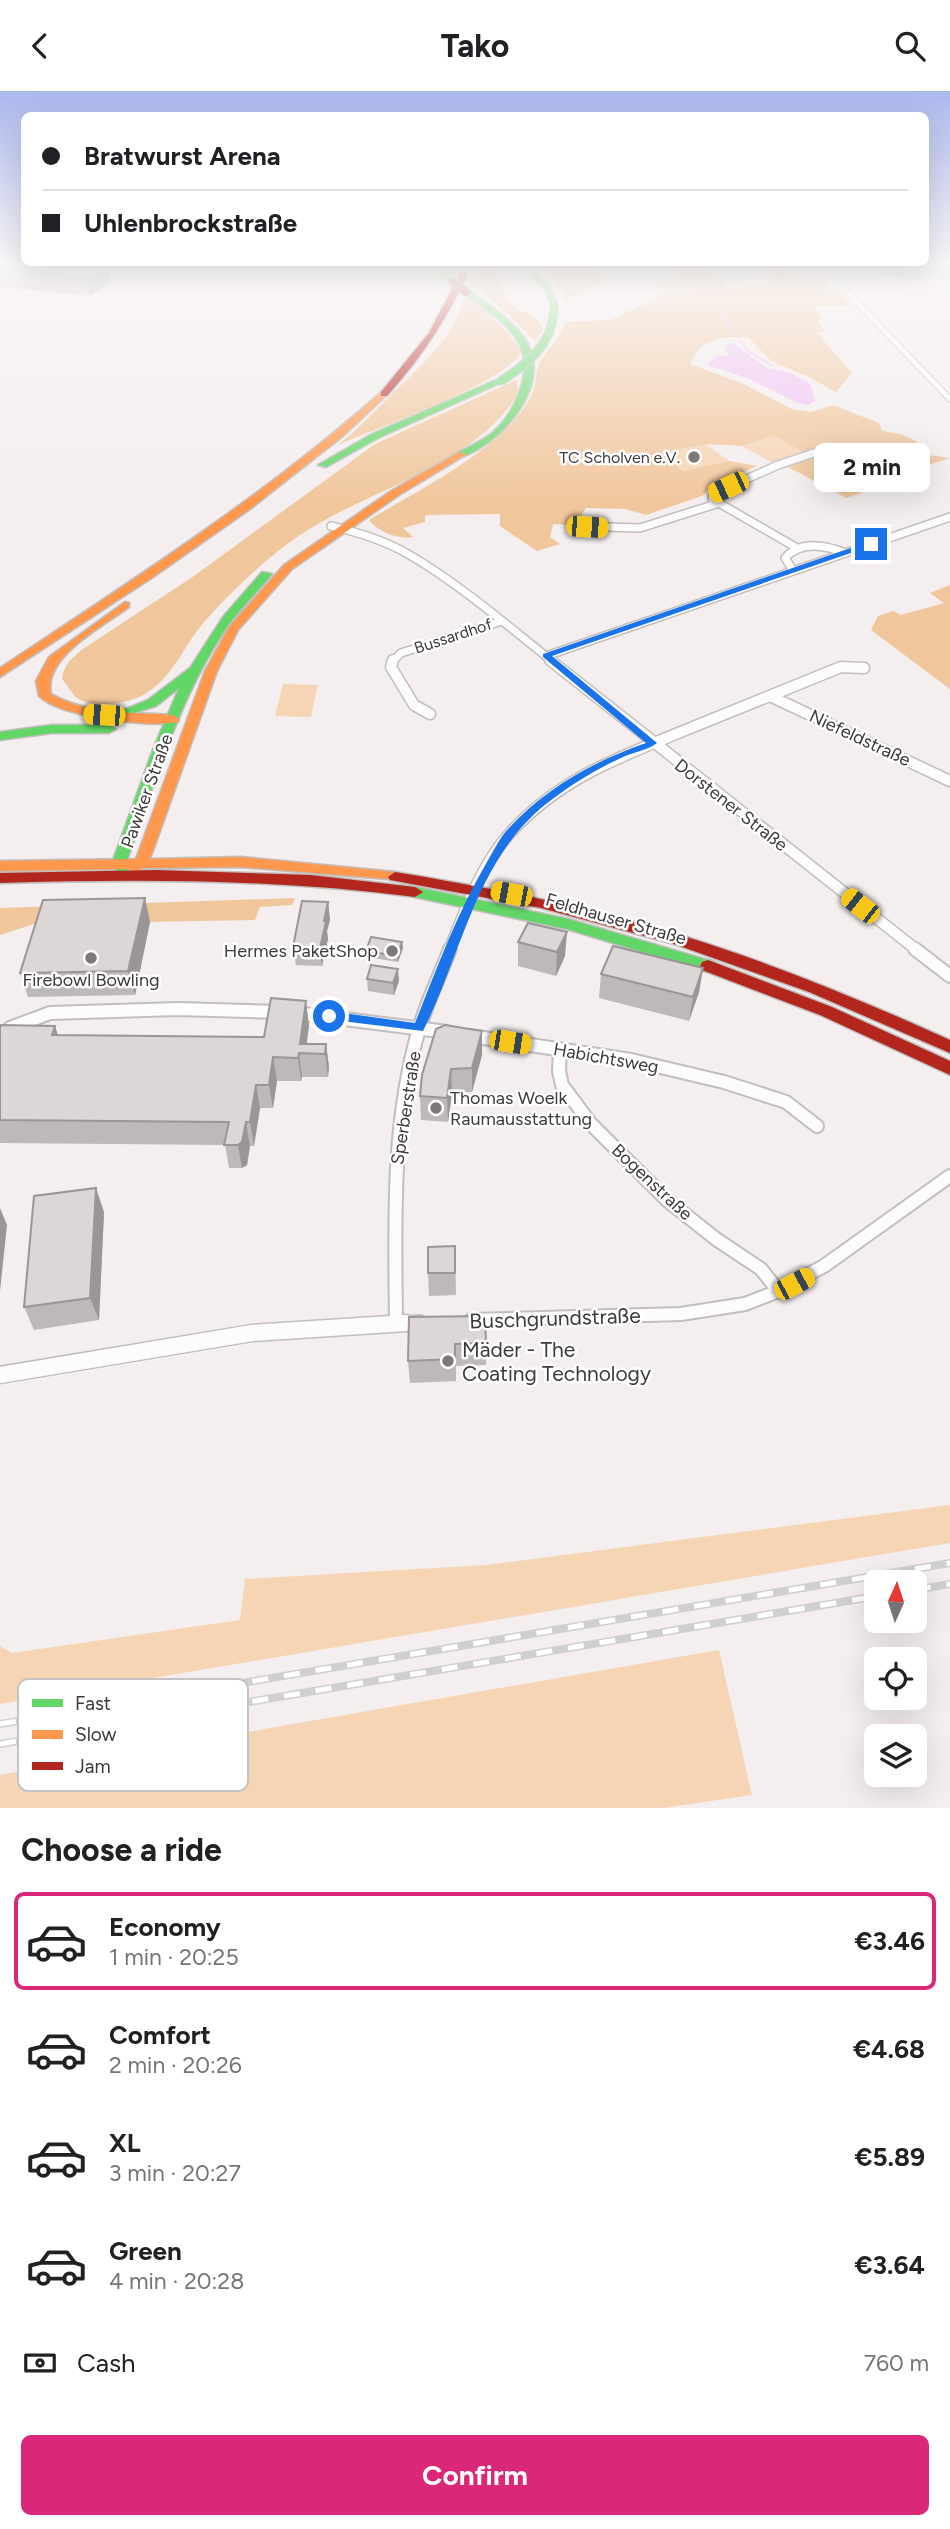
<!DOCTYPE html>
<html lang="en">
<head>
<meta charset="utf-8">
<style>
	body { margin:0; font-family:Figtree,sans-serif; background:#f6f6f6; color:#202124; height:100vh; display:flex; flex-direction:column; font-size:26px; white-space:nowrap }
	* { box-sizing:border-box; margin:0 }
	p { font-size:23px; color:#757577 }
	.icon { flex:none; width:38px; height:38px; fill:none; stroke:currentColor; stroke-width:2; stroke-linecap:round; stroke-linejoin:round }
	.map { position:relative; height:1717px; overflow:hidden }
	.panel { display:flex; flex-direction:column; background:#fff; flex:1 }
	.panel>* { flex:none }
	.banner { position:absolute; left:21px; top:21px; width:908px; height:154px; border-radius:10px; box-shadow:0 7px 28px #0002; display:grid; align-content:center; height:154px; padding:0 21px; background:#fff }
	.needle { width:46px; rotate:3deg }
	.fabs { position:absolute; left:864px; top:1479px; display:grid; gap:14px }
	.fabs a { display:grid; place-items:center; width:63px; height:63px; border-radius:10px; background:#fff; box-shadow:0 7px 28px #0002; font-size:35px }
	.end { position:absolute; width:32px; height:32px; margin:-16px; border:9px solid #1a73e8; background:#fff; box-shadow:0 0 0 4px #fff }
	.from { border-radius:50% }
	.bubble { position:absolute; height:49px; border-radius:10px; background:#fff; box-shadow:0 7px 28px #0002; font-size:23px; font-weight:700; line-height:49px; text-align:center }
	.car { position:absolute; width:21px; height:42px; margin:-21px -10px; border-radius:9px; box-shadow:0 0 5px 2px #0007; background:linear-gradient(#f5c518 24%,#345 0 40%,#f5c518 0 76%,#345 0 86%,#f5c518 0) }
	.banner b { display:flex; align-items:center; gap:24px; height:66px; font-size:26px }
	.banner b+b { border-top:2px solid #e0e0e0 }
	.banner i { width:18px; height:18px; background:#202124 }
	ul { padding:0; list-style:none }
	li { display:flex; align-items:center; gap:21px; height:98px; margin:0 14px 10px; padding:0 7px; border:4px solid transparent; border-radius:10px }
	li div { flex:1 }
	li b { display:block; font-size:26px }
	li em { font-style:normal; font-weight:700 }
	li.current { border-color:#db2777 }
	li>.icon { width:63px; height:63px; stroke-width:1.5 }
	h2 { padding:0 21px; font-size:32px; line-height:84px }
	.pay { display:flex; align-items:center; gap:18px; height:77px; padding:0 21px; font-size:26px }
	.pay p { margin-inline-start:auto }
	.cta { display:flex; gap:14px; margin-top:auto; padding:14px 21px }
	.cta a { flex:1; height:80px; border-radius:10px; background:#db2777; color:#fff; font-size:28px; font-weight:700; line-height:80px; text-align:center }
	header { display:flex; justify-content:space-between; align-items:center; height:91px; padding:0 21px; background:#fff; font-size:32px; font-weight:700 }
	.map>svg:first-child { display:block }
	.green { fill:#f6d5b4 }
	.forest { fill:#f0c69c }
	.water { fill:#f0bff4 }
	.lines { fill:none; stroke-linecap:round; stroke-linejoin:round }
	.stream { stroke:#f0bff4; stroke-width:2 }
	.street-far4-casing { stroke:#c2bebe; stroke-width:7 }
	.street-far3-casing { stroke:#c2bebe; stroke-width:10 }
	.street-far2-casing { stroke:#c2bebe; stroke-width:13 }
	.street-far1-casing { stroke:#c2bebe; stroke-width:16 }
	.street-casing { stroke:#c2bebe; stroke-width:19 }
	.fast-casing { stroke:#c2bebe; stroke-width:3 }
	.slow-casing { stroke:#c2bebe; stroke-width:3 }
	.jam-casing { stroke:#c2bebe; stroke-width:3 }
	.street-far4 { stroke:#fdfcfc; stroke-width:5 }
	.street-far3 { stroke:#fdfcfc; stroke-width:7 }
	.street-far2 { stroke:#fdfcfc; stroke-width:10 }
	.street-far1 { stroke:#fdfcfc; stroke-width:12 }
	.street { stroke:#fdfcfc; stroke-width:16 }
	.fast { fill:#63d668; fill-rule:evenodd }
	.slow { fill:#ff974d; fill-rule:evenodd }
	.jam { fill:#b3261e; fill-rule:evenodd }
	.rail-casing { stroke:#d0cfcf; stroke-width:8 }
	.rail { stroke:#fff; stroke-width:5; stroke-dasharray:16; stroke-linecap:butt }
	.fast-bridge-casing { stroke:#c2bebe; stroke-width:10; stroke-linecap:butt }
	.jam-bridge-casing { stroke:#c2bebe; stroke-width:10; stroke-linecap:butt }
	.fast-bridge { stroke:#63d668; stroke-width:8 }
	.jam-bridge { stroke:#b3261e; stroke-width:8 }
	.wall { fill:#bdb9b8 }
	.shaded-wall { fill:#9a9696 }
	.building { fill:#dcd7d6; stroke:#9a9696; stroke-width:2 }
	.route { fill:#1a73e8 }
	.poi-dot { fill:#7e7879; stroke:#fff; stroke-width:2.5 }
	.labels { text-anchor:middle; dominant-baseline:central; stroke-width:5; stroke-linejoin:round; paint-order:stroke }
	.far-poi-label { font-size:16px; fill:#3e393a; stroke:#fff; text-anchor:end }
	.far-street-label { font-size:16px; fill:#3e393a; stroke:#fff }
	.street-label { font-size:18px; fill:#3e393a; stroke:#fff }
	.poi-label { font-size:18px; fill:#3e393a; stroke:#fff; text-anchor:end }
	.near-street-label { font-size:21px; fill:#3e393a; stroke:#fff }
	.near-poi-label { font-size:21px; fill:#3e393a; stroke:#fff; text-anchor:start }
	.key { fill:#fff; stroke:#c5c4c4; stroke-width:2 }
	.key-label { font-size:19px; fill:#3e393a }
</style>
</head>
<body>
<header><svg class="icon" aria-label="back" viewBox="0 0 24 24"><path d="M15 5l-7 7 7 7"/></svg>Tako<svg class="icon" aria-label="search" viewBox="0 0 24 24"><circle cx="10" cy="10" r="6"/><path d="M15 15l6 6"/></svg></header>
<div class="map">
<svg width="950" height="1717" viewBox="0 0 950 1717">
	<rect width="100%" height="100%" fill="#f4eeee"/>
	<g class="green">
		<polygon points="774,345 807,362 773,372 741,355"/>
		<polygon points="706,353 729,370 683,380 659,362"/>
		<polygon points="283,593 318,594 311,626 275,625"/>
		<polygon points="950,1414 950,1452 0,1613 0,1555 12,1562 240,1529 245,1488 486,1474"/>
		<polygon points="719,1559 752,1704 663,1717 0,1717 0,1684"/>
	</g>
	<g class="forest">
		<polygon points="481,173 507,173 496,186 508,210 517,219 533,224 544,237 535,250 509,224 470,191"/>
		<polygon points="546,173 586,173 607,188 565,209 563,201 542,179"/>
		<path d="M 671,173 L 709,173 L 727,196 L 776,194 L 760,175 L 781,174 L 794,189 L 826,187 L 825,191 L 831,193 L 818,199 L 833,199 L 852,214 L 814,216 L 824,228 L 816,229 L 826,241 L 817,242 L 852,282 L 836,301 L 807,285 L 771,270 L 748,246 C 719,246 704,245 690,273 L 744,293 L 792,318 L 811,321 L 833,314 L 879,332 L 882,340 L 900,343 L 916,350 L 921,363 L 950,367 L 854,398 L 862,402 L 846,407 L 779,371 L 806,362 L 774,345 L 741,355 L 706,353 L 660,362 L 683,380 L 729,370 L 757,375 L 717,392 L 702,405 L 646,424 L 625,418 L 586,417 L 575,434 L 553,433 L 550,446 L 560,453 L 537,460 L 500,435 L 500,423 L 425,424 L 425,431 L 403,437 L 413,446 C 399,449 378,441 369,429 C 420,398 506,357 532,303 C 536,295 535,285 538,276 C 544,260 560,250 565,231 L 611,229 L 664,203 L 695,201 L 684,197 L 653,196 L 653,194 L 681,188 Z"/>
		<path d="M 464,206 C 488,222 505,237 522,261 C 503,293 376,337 338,354 C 357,339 373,322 390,305 C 419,275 454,249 464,206 Z"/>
		<path d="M 516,289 L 519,302 C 467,383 359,398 286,454 C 259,474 227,505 205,530 C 182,556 173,589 141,605 C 125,613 95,617 79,608 C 72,604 67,593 62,588 C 64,573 72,567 83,558 L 194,485 L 375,353 Z"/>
		<polygon points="950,494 950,598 871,539 878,525 893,520 901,524 944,512 930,502"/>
		<polygon points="295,807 292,814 260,816 255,829 34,833 0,844 0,817"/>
	</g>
	<polygon class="water" points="733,252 767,277 789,281 807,291 811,295 815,310 808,314 798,312 747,287 707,274 716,265 728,264 725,258 727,254"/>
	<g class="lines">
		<polyline class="stream" points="683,173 747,259 773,275"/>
		<g class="street-far4-casing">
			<g id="street-far4">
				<polyline points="820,173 950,308"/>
				<polyline points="709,176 760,173"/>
			</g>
		</g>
		<g class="street-far3-casing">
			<g id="street-far3">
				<path d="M 331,435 C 357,441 384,449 408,463 C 458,492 507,534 552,570"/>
				<polyline points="572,435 640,437 719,412"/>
				<polyline points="797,457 712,408 713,403 778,374 814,362"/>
				<path d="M 793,479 L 785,467 C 801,449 825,454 845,462"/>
				<polyline points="546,565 950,426"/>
				<polyline points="393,570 401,562 502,530"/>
			</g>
		</g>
		<g class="street-far2-casing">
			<g id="street-far2">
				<polyline points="393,569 391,576 414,614 430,623"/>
				<polyline points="550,569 918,860"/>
				<polyline points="770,605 950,690"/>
				<path d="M 449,860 C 465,820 481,774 510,742 C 562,685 625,664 693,636 C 742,616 792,596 841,576 L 864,577"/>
			</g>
		</g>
		<g class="street-far1-casing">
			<g id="street-far1">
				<polyline points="915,858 950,885"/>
				<polyline points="297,922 447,941"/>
				<polyline points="10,937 50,922 178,918 281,921"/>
				<polyline points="470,945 631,969 724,991 786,1011 817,1035"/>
				<polyline points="560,959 559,980 562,994 591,1033 668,1110 716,1148 761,1178 779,1201"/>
				<polyline points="471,1229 681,1223 745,1213 771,1203 824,1175 950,1085"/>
				<path d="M 396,1231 C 395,1132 391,1034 419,938 C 427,911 440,884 450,858"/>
				<polyline points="379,1234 420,1231"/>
			</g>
		</g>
		<g class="street-casing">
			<polyline id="street" points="0,1284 252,1242 406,1232"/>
		</g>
		<g class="fast-casing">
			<g id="fast">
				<polygon points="428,173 436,173 457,191 450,193"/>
				<polygon points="521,173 528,173 550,195 557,213 551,213 544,198"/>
				<path d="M 463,199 L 469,199 C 490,215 515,230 528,253 C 551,297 501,352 462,366 L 457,363 L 459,361 C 470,355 482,350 492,342 C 516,321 535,278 517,249 C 504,229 482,216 463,203 Z"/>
				<polygon points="498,288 505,290 378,347 326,376 318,374 372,343"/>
				<path d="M 262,481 L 272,483 C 255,504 235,522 221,545 C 176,615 154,695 126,772 L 129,778 L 122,783 L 117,781 L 112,772 L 154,656 L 179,597 L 156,615 L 127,624 L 121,620 L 148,609 L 190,577 L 223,526 Z"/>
				<polygon points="52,634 109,634 116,638 109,642 52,642 0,649 0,641"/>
				<polygon points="415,796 568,828 714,871 716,875 708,881 567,838 410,805 407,801 410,797"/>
			</g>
		</g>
		<g class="slow-casing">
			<g id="slow">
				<path d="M 381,301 L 388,303 L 343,345 L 250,418 L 153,486 L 0,586 L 0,577 C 131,490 263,406 381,301 Z"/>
				<polygon points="459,361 467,363 399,404 292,478 238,539 217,580 150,768 241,766 395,781 402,786 400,789 241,776 143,777 135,781 129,778 0,780 0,770 136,768 205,580 229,536 284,474 391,400"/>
				<path d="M 125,511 L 129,512 L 129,516 C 102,536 43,566 51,603 C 89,624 131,621 173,624 L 179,628 L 178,631 C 148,637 60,626 39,605 L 36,590 L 49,566 Z"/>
			</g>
		</g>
		<g class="jam-casing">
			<g id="jam">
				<path d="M 465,173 L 472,173 C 451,222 423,265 387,305 L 381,305 L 381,301 L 429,242 Z"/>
				<path d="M 156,779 L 311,784 L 415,796 L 423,801 L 415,806 C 277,788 139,788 0,792 L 0,782 Z"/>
				<path d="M 395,781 C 467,793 539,806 610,824 C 727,854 840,899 950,949 L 950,962 L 809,901 L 674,853 L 541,817 L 390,789 L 388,786 Z"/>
				<polygon points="708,869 832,916 950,970 950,984 820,924 702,879 700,875 702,871"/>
			</g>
		</g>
		<use href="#street-far4" class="street-far4"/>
		<use href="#street-far3" class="street-far3"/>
		<use href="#street-far2" class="street-far2"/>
		<use href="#street-far1" class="street-far1"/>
		<use href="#street" class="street"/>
		<use href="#fast" class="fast"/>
		<use href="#slow" class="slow"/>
		<use href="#jam" class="jam"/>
		<g class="rail-casing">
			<g id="rail">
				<polyline points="915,1499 950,1493"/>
				<polyline points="0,1633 950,1472"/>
				<polyline points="0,1653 877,1505"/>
			</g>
		</g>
		<use href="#rail" class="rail"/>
		<g class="fast-bridge-casing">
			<path id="fast-bridge" d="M 501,290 C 532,270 555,250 554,211"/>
		</g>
		<g class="jam-bridge-casing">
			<polyline id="jam-bridge" points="453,191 466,201"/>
		</g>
		<use href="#fast-bridge" class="fast-bridge"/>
		<use href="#jam-bridge" class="jam-bridge"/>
	</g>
	<g class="wall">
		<polygon points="0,173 108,173 111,190 90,205 0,196"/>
		<polygon points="874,173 950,173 950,187 902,189 898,185 885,185"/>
		<polygon points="328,811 330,829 327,840 328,848 322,875 296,874 293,856"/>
		<polygon points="150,831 135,904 28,906 20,882"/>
		<polygon points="528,832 565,865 556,885 518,875 518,851"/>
		<polygon points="402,851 403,857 398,871 366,866 366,860"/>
		<polygon points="703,877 699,901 689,930 599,907 601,883"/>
		<polygon points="367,888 399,890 394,904 368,900"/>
		<polygon points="309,934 307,953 326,953 329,976 328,986 302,986 301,990 277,990 273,1017 260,1017 254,1055 250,1055 247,1074 242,1077 229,1077 225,1054 0,1052 0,937 55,935 58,944 264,946"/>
		<polygon points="482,940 482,964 472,1001 452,1002 448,1031 421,1029 420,1005"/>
		<polygon points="104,1121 99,1229 34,1239 24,1216"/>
		<polygon points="455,1155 456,1204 429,1205 428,1182"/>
		<polygon points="409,1226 486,1252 486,1274 456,1275 456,1290 410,1292 408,1270"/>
	</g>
	<g class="shaded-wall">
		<polygon points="108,173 111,190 90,205 87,188"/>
		<polygon points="145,807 150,831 135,904 128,880"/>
		<polygon points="328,811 330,829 327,840 328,848 322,875 320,857"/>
		<polygon points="567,841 565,865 556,885 557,861"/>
		<polygon points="402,851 403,857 398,871 397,865"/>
		<polygon points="703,877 699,901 689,930 693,906"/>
		<polygon points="398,878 399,890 394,904 393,892"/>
		<polygon points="306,910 309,934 305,962 300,953"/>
		<polygon points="55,935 62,958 52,944"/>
		<polygon points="482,940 482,964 472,1001 472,977"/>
		<polygon points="326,953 329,976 328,986 325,963"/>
		<polygon points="299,962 302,986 301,990 298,967"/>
		<polygon points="273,966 277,990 273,1017 269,994"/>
		<polygon points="451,978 452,1002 448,1031 447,1007"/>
		<polygon points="256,994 260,1017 254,1055 250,1031"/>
		<polygon points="246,1031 250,1055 247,1074 242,1077 238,1054"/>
		<polygon points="96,1097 104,1121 99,1229 90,1207"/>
		<polygon points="0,1117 7,1134 0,1200"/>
	</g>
	<g class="building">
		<polygon points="0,173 108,173 87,188 0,179"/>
		<polygon points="145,807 128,880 20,882 43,809"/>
		<polygon points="302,810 328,811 324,830 326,830 320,857 293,856"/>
		<polygon points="528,832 567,841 557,861 518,851"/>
		<polygon points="371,846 402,851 397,865 366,860"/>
		<polygon points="613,855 703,877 693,906 601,883"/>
		<polygon points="371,874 398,878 393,892 367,888"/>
		<polygon points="271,907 306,910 300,953 326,953 325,963 299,962 298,967 273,966 269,994 256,994 250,1031 246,1031 242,1051 238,1054 224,1054 229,1031 0,1029 0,937 1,934 55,935 52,944 264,946"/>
		<polygon points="445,934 482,940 472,977 451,978 447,1007 420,1005 422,984 436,938"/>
		<polygon points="96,1097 90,1207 24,1216 34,1105"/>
		<polygon points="455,1155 455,1182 428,1182 428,1156"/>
		<polygon points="485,1225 486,1252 455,1253 455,1268 408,1270 409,1226"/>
	</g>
	<linearGradient id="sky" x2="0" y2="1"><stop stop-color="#abb8ed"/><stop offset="0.42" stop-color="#faf7f7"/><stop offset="1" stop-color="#faf7f7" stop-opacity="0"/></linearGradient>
	<rect width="950" height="414" fill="url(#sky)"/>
	<path class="route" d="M 871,450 L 874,454 L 552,565 L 657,652 C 648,659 634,661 623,666 C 596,678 569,695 546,713 C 475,770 462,863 423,940 L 325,928 L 325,922 L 329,920 L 415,932 C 437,877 457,822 487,771 C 493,761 499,748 507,739 C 544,698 594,670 646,652 L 543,566 L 543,563 Z"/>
	<g class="poi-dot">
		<circle cx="694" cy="366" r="7"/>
		<circle cx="392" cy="860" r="7"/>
		<circle cx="91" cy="867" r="7"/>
		<circle cx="436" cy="1017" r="7"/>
		<circle cx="448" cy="1270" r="7"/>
	</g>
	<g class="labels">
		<g class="far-poi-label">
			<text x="680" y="366">TC Scholven e.V.</text>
		</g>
		<g class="far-street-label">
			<text transform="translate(453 545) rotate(-18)">Bussardhof</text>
		</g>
		<g class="street-label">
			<text transform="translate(860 647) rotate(25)">Niefeldstraße</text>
			<text transform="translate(147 700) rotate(-70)">Pawiker Straße</text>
			<text transform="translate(731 714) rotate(38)">Dorstener Straße</text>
			<text transform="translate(616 828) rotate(16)">Feldhauser Straße</text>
			<text transform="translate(606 967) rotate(10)">Habichtsweg</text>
			<text transform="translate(406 1017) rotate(-81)">Sperberstraße</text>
			<text transform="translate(652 1091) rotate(43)">Bogenstraße</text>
		</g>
		<g class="poi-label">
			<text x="378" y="860">Hermes PaketShop</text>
			<text x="91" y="889" text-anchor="middle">Firebowl Bowling</text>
			<text x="450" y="1007" text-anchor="start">Thomas Woelk<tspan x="450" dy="21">Raumausstattung</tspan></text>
		</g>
		<g class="near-street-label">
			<text transform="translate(555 1227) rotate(-2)">Buschgrundstraße</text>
		</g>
		<g class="near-poi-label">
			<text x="462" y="1258">Mäder - The<tspan x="462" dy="24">Coating Technology</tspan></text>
		</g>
	</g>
	<rect x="18" y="1588" width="230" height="112" rx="10" class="key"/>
	<rect x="32" y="1608" width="31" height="8" fill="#63d668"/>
	<rect x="32" y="1639" width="31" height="9" fill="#ff974d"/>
	<rect x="32" y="1671" width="31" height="8" fill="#b3261e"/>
	<g class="key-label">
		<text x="75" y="1619">Fast</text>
		<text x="75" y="1650">Slow</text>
		<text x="75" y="1682">Jam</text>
	</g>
</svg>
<div class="fabs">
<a><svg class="needle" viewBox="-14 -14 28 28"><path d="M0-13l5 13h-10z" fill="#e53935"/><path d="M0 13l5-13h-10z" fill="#757577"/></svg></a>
<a><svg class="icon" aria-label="locate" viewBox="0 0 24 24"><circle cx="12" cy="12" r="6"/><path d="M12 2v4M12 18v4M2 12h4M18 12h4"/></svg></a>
<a><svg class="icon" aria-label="layers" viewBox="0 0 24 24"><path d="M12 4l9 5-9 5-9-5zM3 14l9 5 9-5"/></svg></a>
</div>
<i class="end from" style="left:329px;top:925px"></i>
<i class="end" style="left:871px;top:453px"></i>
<div class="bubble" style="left:814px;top:352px;width:116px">2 min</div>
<i class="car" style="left:728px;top:396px;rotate:245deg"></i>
<i class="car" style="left:587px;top:436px;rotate:93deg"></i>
<i class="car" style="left:104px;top:624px;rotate:273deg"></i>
<i class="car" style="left:511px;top:803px;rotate:281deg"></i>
<i class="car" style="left:860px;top:815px;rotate:308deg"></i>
<i class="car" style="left:510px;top:951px;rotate:99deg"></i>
<i class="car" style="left:794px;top:1193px;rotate:62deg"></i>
<div class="banner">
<b><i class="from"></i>Bratwurst Arena</b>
<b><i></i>Uhlenbrockstraße</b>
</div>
</div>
<section class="panel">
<h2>Choose a ride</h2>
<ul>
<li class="current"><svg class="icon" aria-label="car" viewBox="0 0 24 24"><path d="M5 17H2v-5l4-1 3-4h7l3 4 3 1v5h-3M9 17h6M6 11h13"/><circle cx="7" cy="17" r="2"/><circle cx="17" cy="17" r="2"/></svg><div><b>Economy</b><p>1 min · 20:25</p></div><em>€3.46</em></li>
<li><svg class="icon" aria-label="car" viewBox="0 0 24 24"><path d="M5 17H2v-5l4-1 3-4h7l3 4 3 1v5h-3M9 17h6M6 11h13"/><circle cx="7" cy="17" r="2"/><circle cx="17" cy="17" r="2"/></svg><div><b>Comfort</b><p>2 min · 20:26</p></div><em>€4.68</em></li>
<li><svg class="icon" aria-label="car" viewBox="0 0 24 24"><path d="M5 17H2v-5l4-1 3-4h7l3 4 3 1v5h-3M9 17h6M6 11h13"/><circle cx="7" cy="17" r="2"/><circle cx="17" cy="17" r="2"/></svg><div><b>XL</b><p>3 min · 20:27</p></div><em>€5.89</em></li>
<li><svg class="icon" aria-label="car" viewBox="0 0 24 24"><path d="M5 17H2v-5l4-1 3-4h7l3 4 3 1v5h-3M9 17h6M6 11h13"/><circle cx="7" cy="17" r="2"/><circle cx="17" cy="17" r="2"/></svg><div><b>Green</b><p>4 min · 20:28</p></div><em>€3.64</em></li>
</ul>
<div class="pay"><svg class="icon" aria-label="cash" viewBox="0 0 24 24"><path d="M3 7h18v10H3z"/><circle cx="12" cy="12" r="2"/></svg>Cash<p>760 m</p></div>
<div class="cta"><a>Confirm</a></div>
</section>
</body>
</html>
